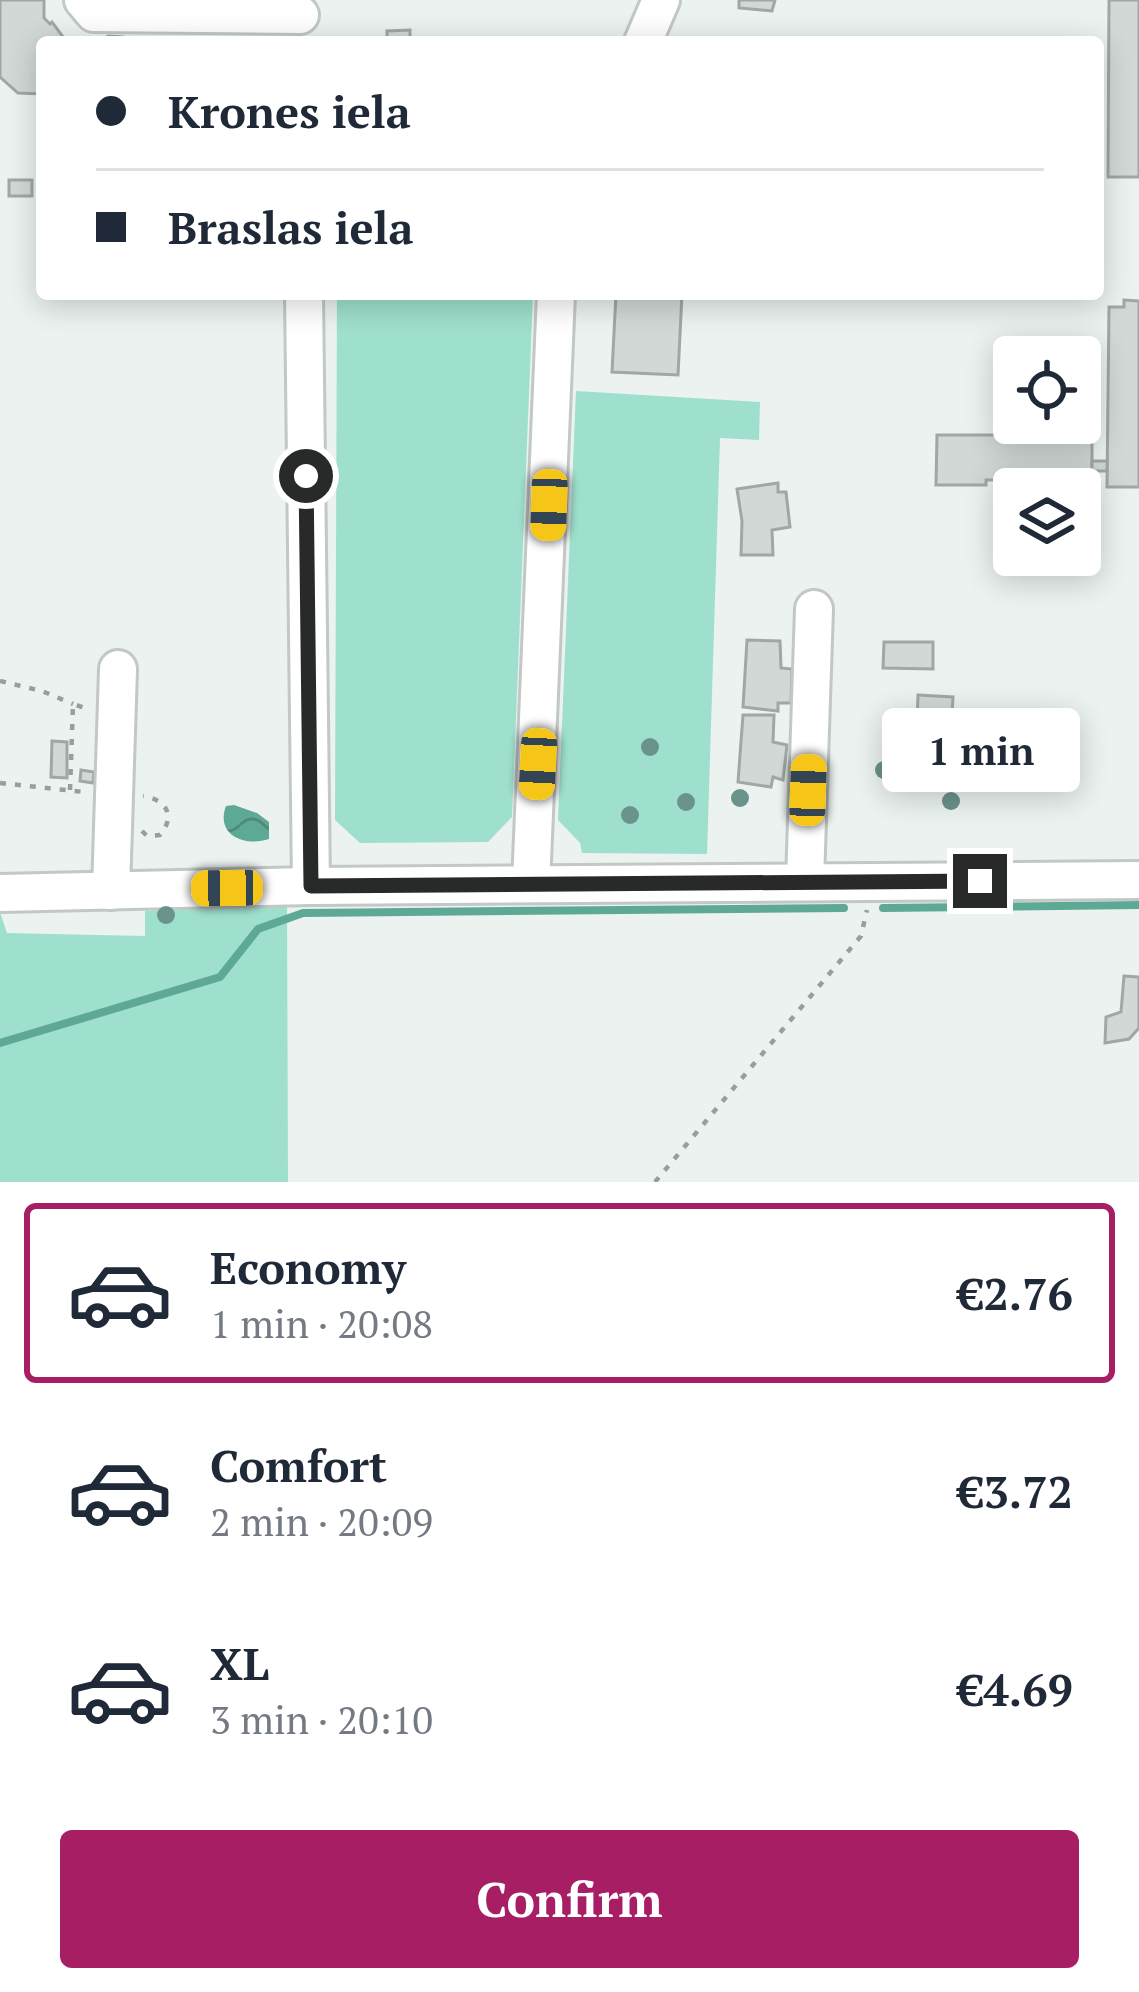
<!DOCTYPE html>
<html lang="en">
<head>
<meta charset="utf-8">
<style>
	body { margin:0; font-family:"PT Serif",serif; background:#f6f6f7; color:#1f2937; height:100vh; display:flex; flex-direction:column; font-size:45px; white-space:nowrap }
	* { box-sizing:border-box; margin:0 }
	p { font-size:39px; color:#747a83 }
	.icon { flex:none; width:66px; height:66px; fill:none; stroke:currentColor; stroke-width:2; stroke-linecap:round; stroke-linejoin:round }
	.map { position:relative; height:1182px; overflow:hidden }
	.panel { display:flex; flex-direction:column; background:#fff; flex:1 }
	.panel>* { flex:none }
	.banner { position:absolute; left:36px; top:36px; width:1068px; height:264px; border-radius:12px; box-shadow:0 6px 30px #0003; display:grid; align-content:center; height:264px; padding:0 60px; background:#fff }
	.buttons { position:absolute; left:993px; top:336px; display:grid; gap:24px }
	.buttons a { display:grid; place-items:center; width:108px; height:108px; border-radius:12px; background:#fff; box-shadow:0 6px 30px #0003; font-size:60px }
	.end { position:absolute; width:54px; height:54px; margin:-27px; border:15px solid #272a29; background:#fff; box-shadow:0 0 0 6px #fff }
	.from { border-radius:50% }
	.bubble { position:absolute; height:84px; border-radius:12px; background:#fff; box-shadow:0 6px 30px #0003; font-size:39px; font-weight:800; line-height:84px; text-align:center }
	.car { position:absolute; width:36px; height:72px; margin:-36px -18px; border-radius:15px; box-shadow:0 0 9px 3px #0007; background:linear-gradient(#f5c518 24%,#345 0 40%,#f5c518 0 76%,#345 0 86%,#f5c518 0) }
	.banner b { display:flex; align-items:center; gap:42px; height:114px; font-size:45px }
	.banner b+b { border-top:3px solid #e0e1e3 }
	.banner i { width:30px; height:30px; background:#1f2937 }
	ul { padding:21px 0 0; list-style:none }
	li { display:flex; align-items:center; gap:36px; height:180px; margin:0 24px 18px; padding:0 36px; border:6px solid transparent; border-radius:12px }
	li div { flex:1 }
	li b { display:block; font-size:45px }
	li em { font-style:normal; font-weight:800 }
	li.current { border-color:#a71e65 }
	li>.icon { width:108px; height:108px; stroke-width:1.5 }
	.action { display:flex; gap:24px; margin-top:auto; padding:24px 60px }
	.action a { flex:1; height:138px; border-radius:12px; background:#a71e65; color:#fff; font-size:48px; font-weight:800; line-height:138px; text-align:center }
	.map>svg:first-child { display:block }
	.grass { fill:#9ee0cd }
	.water { fill:url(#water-waves) }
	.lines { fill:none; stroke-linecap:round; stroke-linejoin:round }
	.stream { stroke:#5ea996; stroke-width:8 }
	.building { fill:#d1d8d6; stroke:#a0a7a5; stroke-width:3 }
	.minor-casing { stroke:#c1c8c6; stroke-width:42 }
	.path { stroke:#989e9c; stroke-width:4.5; stroke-dasharray:6 9; stroke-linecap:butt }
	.minor { stroke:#fff; stroke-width:36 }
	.tree { fill:#6a938b }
	.route { stroke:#272a29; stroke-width:15 }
</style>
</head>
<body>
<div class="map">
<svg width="1139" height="1182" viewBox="0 0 1139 1182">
	<defs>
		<pattern id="water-waves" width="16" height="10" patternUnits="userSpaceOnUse" patternTransform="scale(3)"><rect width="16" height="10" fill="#5ea996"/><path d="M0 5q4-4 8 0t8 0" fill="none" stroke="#4e8a7a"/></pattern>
	</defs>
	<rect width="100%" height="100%" fill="#ebf2f0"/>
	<g class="grass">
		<polygon points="337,294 533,294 512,817 488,842 360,843 335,820"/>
		<polygon points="576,391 760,402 759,440 720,438 707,854 582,853 580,843 558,820"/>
		<polygon points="287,902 288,1182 0,1182 0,912 7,933 145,936 145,911"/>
	</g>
	<path class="water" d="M 234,805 L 257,813 L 269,822 L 269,839 C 245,847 215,835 226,806 Z"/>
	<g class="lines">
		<g class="stream">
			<polyline points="883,908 1139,905"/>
			<polyline points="0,1043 220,977 258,929 303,913 844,908"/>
		</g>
	</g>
	<g class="building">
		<polygon points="0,0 44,0 44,18 50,24 52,22 66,41 108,42 108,36 123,37 123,42 127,42 42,42 42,94 18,93 0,77"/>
		<polygon points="739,0 775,0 772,11 739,8"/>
		<polygon points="1109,0 1139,0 1139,177 1108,177"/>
		<polygon points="410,30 410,42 387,42 387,31"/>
		<rect x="9" y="180" width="23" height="16"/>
		<polygon points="616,294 682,294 678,375 612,372"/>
		<polygon points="1124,300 1139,301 1139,487 1107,487 1109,307 1124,307"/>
		<polygon points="937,435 1092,435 1092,486 1073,485 1073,481 1063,481 1063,486 996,486 996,480 986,480 986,485 936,485"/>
		<rect x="1092" y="461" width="15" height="10"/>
		<polygon points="778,483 778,492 786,492 790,527 772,530 773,555 741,555 742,521 737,489"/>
		<polygon points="747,640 780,641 781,668 792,669 791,703 778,703 778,711 743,707"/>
		<polygon points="884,642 933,642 933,669 883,668"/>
		<polygon points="918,695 953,697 950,753 916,752"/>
		<polygon points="743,715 774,715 773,742 787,745 783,780 773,777 771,787 738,782"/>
		<polygon points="52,741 67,742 67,778 51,777"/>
		<polygon points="81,770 94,772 93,783 80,781"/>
		<polygon points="1124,976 1139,977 1139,1028 1129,1039 1105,1043 1106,1017 1121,1012"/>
	</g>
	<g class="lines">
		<g class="minor-casing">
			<g id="minor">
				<polyline points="83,0 94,13 300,15"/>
				<polyline points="643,42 661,0"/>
				<polyline points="304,294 311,886"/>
				<polyline points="805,881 814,609"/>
				<polyline points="531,884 556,294"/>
				<polyline points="111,891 118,669"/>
				<polyline points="0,893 311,886 1139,880"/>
			</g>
		</g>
		<g class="path">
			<polyline points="0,681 42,691 73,704"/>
			<polyline points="0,783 84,792"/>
			<polyline points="70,790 73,704 88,709"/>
			<path d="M 142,831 L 147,836 L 160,835 C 176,816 167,800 143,796"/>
			<polyline points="655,1182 861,936 867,910"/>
		</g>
		<use href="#minor" class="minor"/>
	</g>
	<g class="tree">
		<circle cx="650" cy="747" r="9"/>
		<circle cx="884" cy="770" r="9"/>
		<circle cx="740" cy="798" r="9"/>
		<circle cx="951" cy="801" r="9"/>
		<circle cx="686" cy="802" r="9"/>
		<circle cx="630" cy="815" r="9"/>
		<circle cx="166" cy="915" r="9"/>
	</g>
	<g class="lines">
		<polyline class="route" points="306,476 311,886 980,881"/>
	</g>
</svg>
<div class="buttons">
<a><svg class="icon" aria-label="locate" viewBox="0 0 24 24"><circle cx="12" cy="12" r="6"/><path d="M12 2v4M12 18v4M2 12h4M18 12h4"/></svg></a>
<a><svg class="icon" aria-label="layers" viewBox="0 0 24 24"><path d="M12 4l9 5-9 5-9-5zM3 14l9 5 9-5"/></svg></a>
</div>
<i class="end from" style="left:306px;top:476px"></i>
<i class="end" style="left:980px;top:881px"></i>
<div class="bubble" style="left:882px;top:708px;width:198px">1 min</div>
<i class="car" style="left:549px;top:505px;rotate:182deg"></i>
<i class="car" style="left:538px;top:764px;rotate:183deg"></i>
<i class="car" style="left:808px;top:790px;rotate:2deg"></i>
<i class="car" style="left:227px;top:888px;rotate:269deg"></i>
<div class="banner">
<b><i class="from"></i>Krones iela</b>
<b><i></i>Braslas iela</b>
</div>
</div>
<section class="panel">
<ul>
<li class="current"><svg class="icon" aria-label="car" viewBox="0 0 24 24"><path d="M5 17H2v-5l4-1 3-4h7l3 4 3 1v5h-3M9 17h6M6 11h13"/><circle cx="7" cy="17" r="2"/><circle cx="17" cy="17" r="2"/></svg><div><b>Economy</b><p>1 min · 20:08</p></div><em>€2.76</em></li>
<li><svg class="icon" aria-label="car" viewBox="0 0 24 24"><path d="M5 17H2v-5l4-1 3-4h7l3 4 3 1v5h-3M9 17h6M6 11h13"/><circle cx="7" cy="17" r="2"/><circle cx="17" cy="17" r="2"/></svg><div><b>Comfort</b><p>2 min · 20:09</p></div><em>€3.72</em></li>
<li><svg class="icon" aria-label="car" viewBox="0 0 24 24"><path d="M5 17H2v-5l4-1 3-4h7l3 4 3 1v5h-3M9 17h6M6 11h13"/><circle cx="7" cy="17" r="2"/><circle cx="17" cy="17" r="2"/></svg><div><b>XL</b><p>3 min · 20:10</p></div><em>€4.69</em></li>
</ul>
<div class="action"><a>Confirm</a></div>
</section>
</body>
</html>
